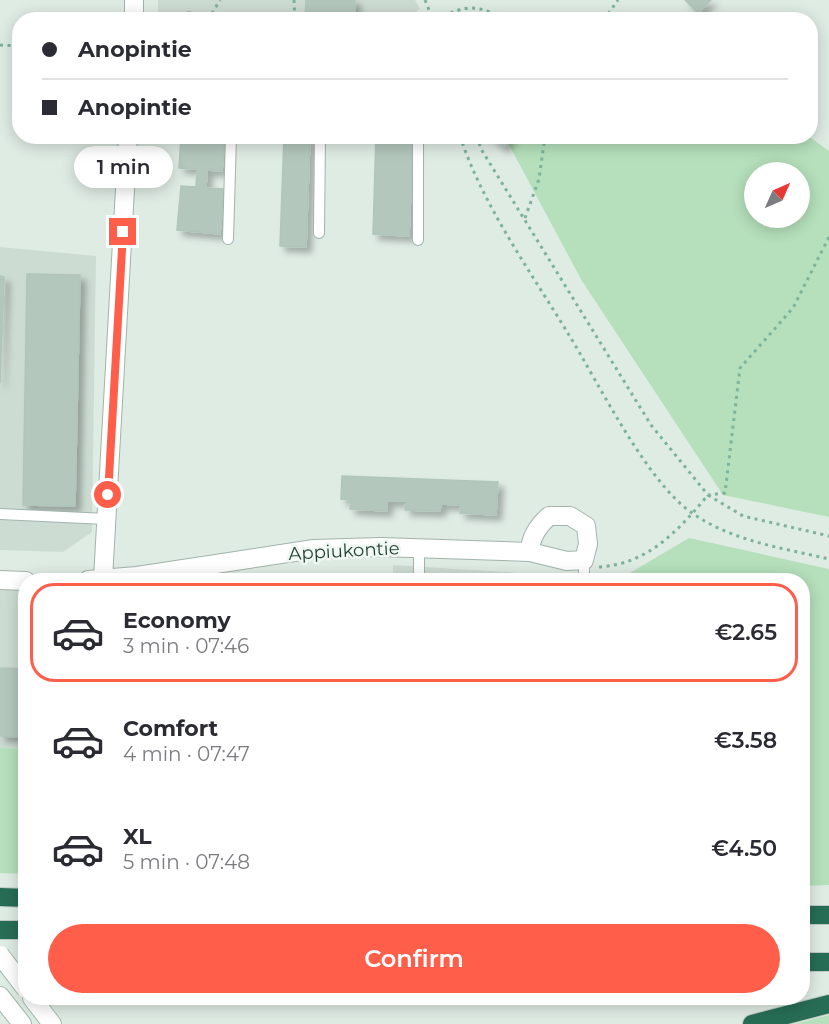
<!DOCTYPE html>
<html lang="en">
<head>
<meta charset="utf-8">
<style>
	body { margin:0; font-family:Montserrat,sans-serif; background:#f2f2f3; color:#2b2b33; height:100vh; display:flex; flex-direction:column; font-size:22px; white-space:nowrap }
	* { box-sizing:border-box; margin:0 }
	p { font-size:20px; color:#7c7c81 }
	.icon { flex:none; width:33px; height:33px; fill:none; stroke:currentColor; stroke-width:2; stroke-linecap:round; stroke-linejoin:round }
	.map { position:relative; flex:1; overflow:hidden }
	.sheet { position:absolute; left:18px; top:573px; width:792px; height:432px; display:flex; flex-direction:column; background:#fff; border-radius:24px; box-shadow:0 3px 15px #0003 }
	.sheet>* { flex:none }
	.guide { position:absolute; left:12px; top:12px; width:806px; height:132px; border-radius:24px; box-shadow:0 3px 15px #0003; display:grid; align-content:center; height:132px; padding:0 30px; background:#fff }
	.needle { width:39px; rotate:45deg }
	.fabs { position:absolute; left:744px; top:162px; display:grid; gap:12px }
	.fabs a { display:grid; place-items:center; width:66px; height:66px; border-radius:50%; background:#fff; box-shadow:0 3px 15px #0003; font-size:30px }
	.end { position:absolute; width:27px; height:27px; margin:-14px; border:8px solid #ff5e4a; background:#fff; box-shadow:0 0 0 3px #fff }
	.from { border-radius:50% }
	.bubble { position:absolute; height:42px; border-radius:21px; background:#fff; box-shadow:0 3px 15px #0003; font-size:20px; font-weight:600; line-height:42px; text-align:center }
	.guide b { display:flex; align-items:center; gap:21px; height:57px; font-size:22px }
	.guide b+b { border-top:2px solid #e1e1e2 }
	.guide i { width:15px; height:15px; background:#2b2b33 }
	ul { padding:10px 0 0; list-style:none }
	li { display:flex; align-items:center; gap:18px; height:99px; margin:0 12px 9px; padding:0 18px; border:3px solid transparent; border-radius:24px }
	li div { flex:1 }
	li b { display:block; font-size:22px }
	li em { font-style:normal; font-weight:600 }
	li.current { border-color:#ff5e4a }
	li>.icon { width:54px; height:54px; stroke-width:1.5 }
	.cta { display:flex; gap:12px; margin-top:auto; padding:12px 30px }
	.cta a { flex:1; height:69px; border-radius:36px; background:#ff5e4a; color:#fff; font-size:24px; font-weight:600; line-height:69px; text-align:center }
	.map>svg:first-child { display:block }
	.built { fill:#cddcd3 }
	.green { fill:#b5e0bb; fill-rule:evenodd }
	.building { fill:#b4c7bd; stroke:#b1c6ba; stroke-width:1.5; filter:url(#shadow) }
	.lines { fill:none; stroke-linecap:round; stroke-linejoin:round }
	.service-casing { stroke:#a1b4ab; stroke-width:12 }
	.minor-casing { stroke:#a1b4ab; stroke-width:20 }
	.secondary-casing { stroke:#9fbcae; stroke-width:20 }
	.motorway-casing { stroke:#c0c9c5; stroke-width:20 }
	.path { stroke:#7cb39a; stroke-width:3; stroke-dasharray:3 4.5; stroke-linecap:butt }
	.service { stroke:#fff; stroke-width:10 }
	.minor { stroke:#fff; stroke-width:18 }
	.secondary { stroke:#fff; stroke-width:18 }
	.motorway { stroke:#276d55; stroke-width:18 }
	.secondary-bridge-casing { stroke:#9fbcae; stroke-width:20; stroke-linecap:butt }
	.secondary-bridge { stroke:#fff; stroke-width:18 }
	.route { stroke:#ff5e4a; stroke-width:8 }
	.labels { text-anchor:middle; dominant-baseline:central; stroke-width:5; stroke-linejoin:round; paint-order:stroke }
	.street-label { font-size:18px; fill:#1e3d31; stroke:#eff8f3 }
</style>
</head>
<body>
<div class="map">
<svg width="829" height="1024" viewBox="0 0 829 1024">
	<defs>
		<filter id="shadow"><feDropShadow dx="5.5" dy="5.5" stdDeviation="3" flood-color="#0004"/></filter>
	</defs>
	<rect width="100%" height="100%" fill="#dfece4"/>
	<g class="built">
		<polygon points="158,0 415,0 420,9 404,20 158,20"/>
		<polygon points="0,247 96,256 92,532 63,552 0,550"/>
		<polygon points="393,565 618,579 618,580 393,580"/>
		<polygon points="0,590 25,590 25,749 0,748"/>
	</g>
	<g class="green">
		<path d="M 513,137 L 808,136 L 829,151 L 829,517 L 723,495 L 582,281 L 508,143 ZM 800,172 L 800,218 L 754,218 L 754,172 Z"/>
		<polygon points="689,538 829,569 829,885 803,886 802,580 618,580"/>
		<polygon points="0,748 25,749 25,874 0,873"/>
		<polygon points="829,1015 829,1024 795,1024"/>
	</g>
	<g class="building">
		<polygon points="306,0 355,0 354,20 305,20"/>
		<polygon points="685,0 711,0 698,13"/>
		<polygon points="181,136 225,136 222,171 207,170 206,188 224,189 220,234 177,230 181,186 196,187 197,169 179,168"/>
		<polygon points="284,136 310,136 306,247 280,246"/>
		<polygon points="376,136 413,136 409,236 373,234"/>
		<polygon points="489,136 511,136 503,147"/>
		<polygon points="27,274 80,275 75,506 23,505"/>
		<polygon points="0,276 4,277 0,383"/>
		<polygon points="342,476 498,482 496,515 460,513 461,505 441,504 440,511 405,510 406,501 387,501 387,511 350,509 351,500 341,499"/>
		<polygon points="0,668 26,669 26,737 0,736"/>
	</g>
	<g class="lines">
		<g class="service-casing">
			<g id="service">
				<polyline points="189,20 189,17"/>
				<polyline points="418,136 418,240"/>
				<polyline points="319,233 320,136"/>
				<polyline points="228,239 231,136"/>
				<polyline points="0,514 106,519"/>
				<polyline points="419,549 419,580"/>
				<polyline points="584,560 584,580"/>
			</g>
		</g>
		<g class="minor-casing">
			<g id="minor">
				<polyline points="134,20 134,0"/>
				<polyline points="103,579 128,136"/>
				<polyline points="0,580 26,581"/>
				<path d="M 88,580 L 137,576 L 314,549 L 381,547 L 530,552 L 567,561 L 584,560 L 588,544 L 586,526 L 570,516 L 549,516 C 538,526 530,537 530,552"/>
			</g>
		</g>
		<g class="secondary-casing">
			<g id="secondary">
				<polyline points="0,996 22,1024"/>
				<polyline points="32,998 52,1024"/>
			</g>
		</g>
		<g class="motorway-casing">
			<g id="motorway">
				<polyline points="0,897 26,898"/>
				<polyline points="802,915 829,915"/>
				<polyline points="0,930 26,930"/>
				<polyline points="802,962 829,962"/>
				<polyline points="752,1024 829,1004"/>
			</g>
		</g>
		<g class="path">
			<polyline points="294,0 295,20"/>
			<polyline points="425,0 433,20"/>
			<polyline points="208,20 220,0"/>
			<path d="M 437,20 C 468,3 476,5 508,20"/>
			<polyline points="604,20 618,0"/>
			<polyline points="0,45 20,46"/>
			<path d="M 460,136 C 482,204 532,274 569,335 C 599,384 647,482 692,513 C 732,541 782,548 829,559"/>
			<polyline points="477,136 481,149 651,425 708,495 725,493 740,368 793,308 829,237"/>
			<polyline points="525,218 539,179 545,136"/>
			<path d="M 599,567 C 648,564 678,531 708,495 L 743,516 L 829,536"/>
		</g>
		<use href="#service" class="service"/>
		<use href="#minor" class="minor"/>
		<use href="#secondary" class="secondary"/>
		<use href="#motorway" class="motorway"/>
		<g class="secondary-bridge-casing">
			<polyline id="secondary-bridge" points="0,955 26,989"/>
		</g>
		<use href="#secondary-bridge" class="secondary-bridge"/>
	</g>
	<g class="lines">
		<polyline class="route" points="108,495 123,232"/>
	</g>
	<g class="labels">
		<g class="street-label">
			<text transform="translate(344 551) rotate(-3)">Appiukontie</text>
		</g>
	</g>
</svg>
<div class="fabs">
<a><svg class="needle" viewBox="-14 -14 28 28"><path d="M0-13l5 13h-10z" fill="#e53935"/><path d="M0 13l5-13h-10z" fill="#7c7c81"/></svg></a>
</div>
<i class="end from" style="left:108px;top:495px"></i>
<i class="end" style="left:123px;top:232px"></i>
<div class="bubble" style="left:74px;top:146px;width:99px">1 min</div>
<div class="guide">
<b><i class="from"></i>Anopintie</b>
<b><i></i>Anopintie</b>
</div>
<section class="sheet">
<ul>
<li class="current"><svg class="icon" aria-label="car" viewBox="0 0 24 24"><path d="M5 17H2v-5l4-1 3-4h7l3 4 3 1v5h-3M9 17h6M6 11h13"/><circle cx="7" cy="17" r="2"/><circle cx="17" cy="17" r="2"/></svg><div><b>Economy</b><p>3 min · 07:46</p></div><em>€2.65</em></li>
<li><svg class="icon" aria-label="car" viewBox="0 0 24 24"><path d="M5 17H2v-5l4-1 3-4h7l3 4 3 1v5h-3M9 17h6M6 11h13"/><circle cx="7" cy="17" r="2"/><circle cx="17" cy="17" r="2"/></svg><div><b>Comfort</b><p>4 min · 07:47</p></div><em>€3.58</em></li>
<li><svg class="icon" aria-label="car" viewBox="0 0 24 24"><path d="M5 17H2v-5l4-1 3-4h7l3 4 3 1v5h-3M9 17h6M6 11h13"/><circle cx="7" cy="17" r="2"/><circle cx="17" cy="17" r="2"/></svg><div><b>XL</b><p>5 min · 07:48</p></div><em>€4.50</em></li>
</ul>
<div class="cta"><a>Confirm</a></div>
</section>
</div>
</body>
</html>
